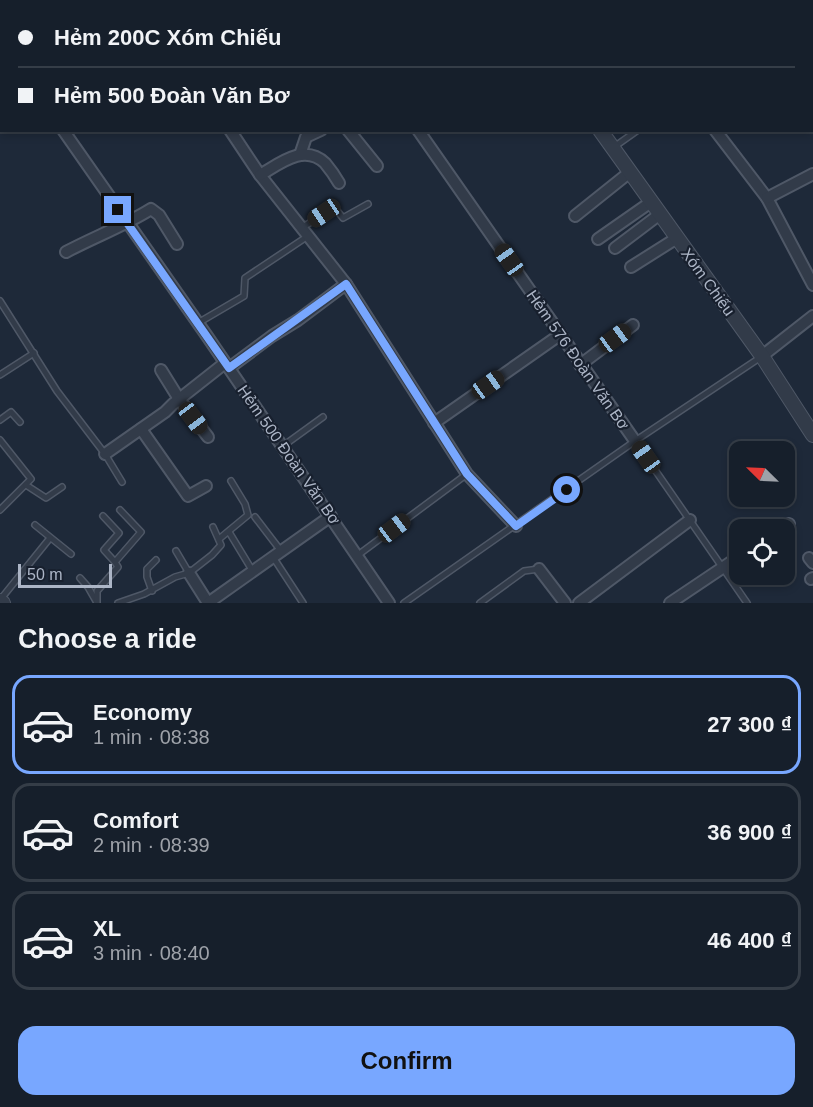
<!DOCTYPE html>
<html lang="en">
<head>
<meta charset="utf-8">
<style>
	body { margin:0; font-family:Helvetica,sans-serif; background:#232c37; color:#f1f3f6; height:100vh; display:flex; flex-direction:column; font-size:22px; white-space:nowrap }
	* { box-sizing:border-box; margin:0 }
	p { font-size:20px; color:#9ea2a9 }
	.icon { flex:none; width:33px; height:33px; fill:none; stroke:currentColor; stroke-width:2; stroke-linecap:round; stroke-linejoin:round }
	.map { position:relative; height:603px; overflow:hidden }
	.panel { display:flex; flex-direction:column; background:#161f2b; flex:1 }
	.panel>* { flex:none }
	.banner { position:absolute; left:0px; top:0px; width:813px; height:132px; box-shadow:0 3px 9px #0003,0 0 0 2px #353d47; display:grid; align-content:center; height:132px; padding:0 18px; background:#161f2b }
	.needle { width:39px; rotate:294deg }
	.tools { position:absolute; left:729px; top:441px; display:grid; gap:12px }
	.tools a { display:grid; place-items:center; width:66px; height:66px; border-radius:12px; background:#161f2b; box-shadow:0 3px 9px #0003,0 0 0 2px #353d47; font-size:30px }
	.scale { position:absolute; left:18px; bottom:15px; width:94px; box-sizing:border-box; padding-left:6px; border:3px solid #acb5c6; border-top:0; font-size:16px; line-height:21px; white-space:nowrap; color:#acb5c6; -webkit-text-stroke:4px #18202e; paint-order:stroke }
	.end { position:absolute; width:27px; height:27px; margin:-14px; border:8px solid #78a7ff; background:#111; box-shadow:0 0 0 3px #111 }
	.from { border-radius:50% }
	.car { position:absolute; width:18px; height:36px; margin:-18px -9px; border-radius:8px; box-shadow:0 0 4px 2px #0007; background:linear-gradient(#222 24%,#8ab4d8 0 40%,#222 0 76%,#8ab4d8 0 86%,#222 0) }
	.banner b { display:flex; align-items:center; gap:21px; height:57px; font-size:22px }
	.banner b+b { border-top:2px solid #353d47 }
	.banner i { width:15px; height:15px; background:#f1f3f6 }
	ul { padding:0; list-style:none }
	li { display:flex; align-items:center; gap:18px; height:99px; margin:0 12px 9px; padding:0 6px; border:3px solid #353d47; border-radius:18px }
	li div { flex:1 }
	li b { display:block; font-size:22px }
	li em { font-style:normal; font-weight:600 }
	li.active { border-color:#78a7ff }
	li>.icon { width:54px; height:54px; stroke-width:1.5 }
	h2 { padding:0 18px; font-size:27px; line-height:72px }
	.button { display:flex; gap:12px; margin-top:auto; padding:12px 18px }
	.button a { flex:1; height:69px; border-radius:18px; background:#78a7ff; color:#111; font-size:24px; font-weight:600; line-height:69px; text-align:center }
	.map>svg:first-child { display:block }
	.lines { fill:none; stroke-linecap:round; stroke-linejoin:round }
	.service-casing { stroke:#4f5867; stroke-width:8 }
	.minor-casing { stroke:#4f5867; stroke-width:14 }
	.tertiary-casing { stroke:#4f5867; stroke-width:16 }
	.service { stroke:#323b49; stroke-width:5 }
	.minor { stroke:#323b49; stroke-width:10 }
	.tertiary { stroke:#323b49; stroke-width:14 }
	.route { stroke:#78a7ff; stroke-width:8 }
	.labels { text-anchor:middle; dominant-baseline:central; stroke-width:4.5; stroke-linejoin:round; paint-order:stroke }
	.street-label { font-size:16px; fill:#acb5c6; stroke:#18202e }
</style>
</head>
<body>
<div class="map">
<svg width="813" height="603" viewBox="0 0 813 603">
	<rect width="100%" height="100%" fill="#1e2939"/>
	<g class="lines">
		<g class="service-casing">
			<g id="service">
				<polyline points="40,0 41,2"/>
				<polyline points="642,0 643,2"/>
				<polyline points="772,0 773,2"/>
				<polyline points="812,28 813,30"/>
				<polyline points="614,147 638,130"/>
				<polyline points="301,228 335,208 343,218 368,204"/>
				<polyline points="0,301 57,391 105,454 122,482"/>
				<polyline points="198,323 244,296 245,278 308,236"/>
				<polyline points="0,375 34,353"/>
				<polyline points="0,420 11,412 20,422"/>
				<polyline points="0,440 31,479 0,510"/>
				<polyline points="635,441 747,603"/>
				<polyline points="283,446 323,417"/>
				<polyline points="26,485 46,498 62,487"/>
				<polyline points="103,516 119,533 104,550 115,562"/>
				<polyline points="255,517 281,551"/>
				<polyline points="35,525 71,554"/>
				<polyline points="229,532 252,570"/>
				<polyline points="219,539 248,515 245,504 231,481"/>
				<polyline points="176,551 189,573"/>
				<polyline points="358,555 467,474"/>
				<polyline points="273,557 303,603"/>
				<polyline points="80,578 88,587 96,601"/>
				<polyline points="152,591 147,577 147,569 156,560"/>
				<polyline points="0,600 50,538"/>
				<polyline points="97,603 97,591 118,567 115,562 141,532 120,510"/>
				<polyline points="118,603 144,594 175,577 189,573 212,555 221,545 213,527"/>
				<polyline points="404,603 635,441 761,357"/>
				<polyline points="480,603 524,571 539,569"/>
			</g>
		</g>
		<g class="minor-casing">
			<g id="minor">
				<polyline points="144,0 145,2"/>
				<polyline points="308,0 309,2"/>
				<polyline points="0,41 2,43"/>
				<polyline points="63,130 207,336 389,603"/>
				<polyline points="230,130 260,175 346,284 467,474 516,526"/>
				<polyline points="348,130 377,166"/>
				<polyline points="418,130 635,441"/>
				<polyline points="715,130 767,198 813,285"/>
				<polyline points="300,155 306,137 321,130"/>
				<path d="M 260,175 C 279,164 304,143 325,163 C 330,169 335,176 339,183"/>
				<polyline points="767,198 813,174"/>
				<polyline points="575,216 630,172"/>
				<polyline points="598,239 651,202"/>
				<polyline points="615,248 660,214"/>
				<path d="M 66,252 C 94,237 124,226 151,209 L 159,215 L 177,244"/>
				<polyline points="631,267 677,238"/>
				<polyline points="762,356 813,316"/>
				<polyline points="580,365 633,325"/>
				<polyline points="229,368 272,336 298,320 346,284"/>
				<polyline points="161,370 179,399 208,437"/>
				<polyline points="434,423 561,334"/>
				<polyline points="141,429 188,496 206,486"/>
				<polyline points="105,454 165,412 173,404 225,363"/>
				<polyline points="780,530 789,524"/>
				<polyline points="809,558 813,563"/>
				<polyline points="539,569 565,603"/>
				<polyline points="189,573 208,603"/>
				<polyline points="811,579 813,578"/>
				<polyline points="208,603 331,516"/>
				<polyline points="579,603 690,520"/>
				<polyline points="670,603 740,556"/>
			</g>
		</g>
		<g class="tertiary-casing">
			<g id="tertiary">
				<polyline points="507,0 508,2"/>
				<polyline points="600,130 762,356 813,435"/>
				<polyline points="0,601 3,603"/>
			</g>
		</g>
		<use href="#service" class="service"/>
		<use href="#minor" class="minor"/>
		<use href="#tertiary" class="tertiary"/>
	</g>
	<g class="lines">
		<polyline class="route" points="118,210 229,368 346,284 467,474 516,526 567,490"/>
	</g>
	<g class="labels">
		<g class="street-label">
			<text transform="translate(708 282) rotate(54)">Xóm Chiếu</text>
			<text transform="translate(578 360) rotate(55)">Hẻm 576 Đoàn Văn Bơ</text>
			<text transform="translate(289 455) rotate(55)">Hẻm 500 Đoàn Văn Bơ</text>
		</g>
	</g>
</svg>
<div class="tools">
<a><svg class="needle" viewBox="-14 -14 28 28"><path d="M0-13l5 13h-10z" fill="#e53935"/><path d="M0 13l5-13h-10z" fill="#9ea2a9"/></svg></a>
<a><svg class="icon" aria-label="locate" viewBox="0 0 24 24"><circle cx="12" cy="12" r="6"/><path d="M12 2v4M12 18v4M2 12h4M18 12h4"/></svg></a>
</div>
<div class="scale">50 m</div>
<i class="end from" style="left:567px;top:490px"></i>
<i class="end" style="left:118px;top:210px"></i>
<i class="car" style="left:324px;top:213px;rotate:236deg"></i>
<i class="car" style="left:509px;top:260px;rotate:325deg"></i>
<i class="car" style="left:615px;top:338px;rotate:54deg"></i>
<i class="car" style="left:488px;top:385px;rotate:55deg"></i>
<i class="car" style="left:193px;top:418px;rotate:143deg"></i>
<i class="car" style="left:646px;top:457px;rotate:325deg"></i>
<i class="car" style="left:394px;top:528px;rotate:53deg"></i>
<div class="banner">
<b><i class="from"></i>Hẻm 200C Xóm Chiếu</b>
<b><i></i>Hẻm 500 Đoàn Văn Bơ</b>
</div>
</div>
<section class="panel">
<h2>Choose a ride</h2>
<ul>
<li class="active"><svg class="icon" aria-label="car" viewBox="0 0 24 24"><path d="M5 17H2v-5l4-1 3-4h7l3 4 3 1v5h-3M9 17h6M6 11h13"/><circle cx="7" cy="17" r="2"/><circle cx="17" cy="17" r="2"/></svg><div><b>Economy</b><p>1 min · 08:38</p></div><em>27 300 ₫</em></li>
<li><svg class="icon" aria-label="car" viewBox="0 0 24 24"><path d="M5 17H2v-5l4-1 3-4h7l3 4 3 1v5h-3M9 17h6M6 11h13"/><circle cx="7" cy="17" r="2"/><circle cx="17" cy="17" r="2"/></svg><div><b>Comfort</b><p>2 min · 08:39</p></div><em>36 900 ₫</em></li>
<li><svg class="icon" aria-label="car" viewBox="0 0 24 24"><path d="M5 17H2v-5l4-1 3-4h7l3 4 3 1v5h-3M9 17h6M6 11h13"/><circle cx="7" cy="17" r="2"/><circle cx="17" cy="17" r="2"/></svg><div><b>XL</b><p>3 min · 08:40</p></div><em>46 400 ₫</em></li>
</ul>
<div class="button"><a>Confirm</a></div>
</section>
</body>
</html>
